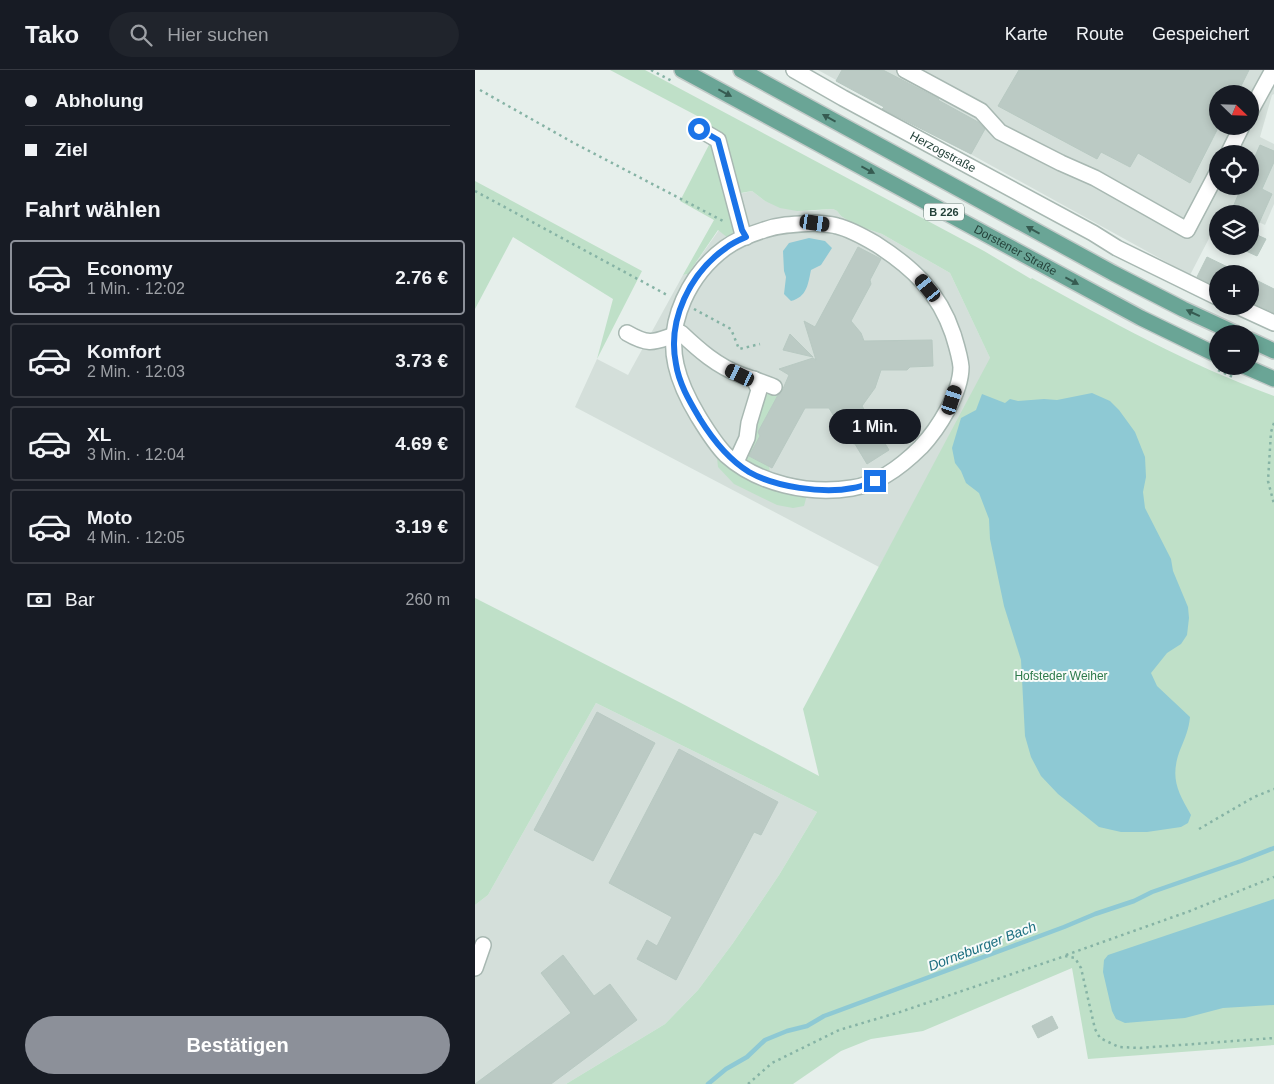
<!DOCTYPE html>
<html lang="de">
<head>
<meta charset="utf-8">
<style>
	body { margin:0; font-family:Helvetica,sans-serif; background:#20242c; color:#f1f3f6; height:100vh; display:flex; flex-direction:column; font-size:19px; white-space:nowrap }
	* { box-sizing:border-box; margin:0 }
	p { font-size:16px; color:#9ea1a6 }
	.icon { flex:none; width:28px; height:28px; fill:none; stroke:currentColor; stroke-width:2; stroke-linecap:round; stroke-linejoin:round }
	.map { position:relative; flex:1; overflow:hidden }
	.details { display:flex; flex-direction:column; background:#171b24; width:475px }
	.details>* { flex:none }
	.banner { display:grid; align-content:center; height:110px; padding:0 25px; background:#171b24 }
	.needle { width:32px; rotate:113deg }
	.controls { position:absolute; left:734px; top:15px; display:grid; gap:10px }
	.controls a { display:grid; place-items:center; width:50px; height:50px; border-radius:50%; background:#171b24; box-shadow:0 2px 8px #0003; font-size:25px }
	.end { position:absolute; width:22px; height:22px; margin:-11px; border:6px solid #1a73e8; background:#fff; box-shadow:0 0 0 2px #fff }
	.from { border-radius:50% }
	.bubble { position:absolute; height:35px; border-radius:18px; background:#171b24; box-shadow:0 2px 8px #0003; font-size:16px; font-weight:700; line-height:35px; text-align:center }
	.car { position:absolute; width:15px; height:30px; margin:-15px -8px; border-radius:6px; box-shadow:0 0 4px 1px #0007; background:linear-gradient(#222 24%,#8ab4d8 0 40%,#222 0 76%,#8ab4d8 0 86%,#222 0) }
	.banner b { display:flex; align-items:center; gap:18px; height:48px; font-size:19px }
	.banner b+b { border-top:1px solid #363941 }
	.banner i { width:12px; height:12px; background:#f1f3f6 }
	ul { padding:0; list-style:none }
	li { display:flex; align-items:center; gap:15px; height:75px; margin:0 10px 8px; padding:0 15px; border:2px solid #363941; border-radius:5px }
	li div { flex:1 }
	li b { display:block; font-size:19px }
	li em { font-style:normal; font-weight:700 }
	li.active { border-color:#8c9099 }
	li>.icon { width:45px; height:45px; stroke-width:1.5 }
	h2 { padding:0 25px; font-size:22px; line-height:60px }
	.pay { display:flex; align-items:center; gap:12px; height:55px; padding:0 25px; font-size:19px }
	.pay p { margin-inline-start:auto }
	.primary-button { display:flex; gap:10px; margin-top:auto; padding:10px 25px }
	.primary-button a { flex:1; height:58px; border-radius:30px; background:#8c9099; color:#fff; font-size:20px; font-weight:700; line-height:58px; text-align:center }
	header { display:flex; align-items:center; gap:30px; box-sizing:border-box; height:70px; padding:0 25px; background:#171b24; border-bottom:1px solid #363941 }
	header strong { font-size:24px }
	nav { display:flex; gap:28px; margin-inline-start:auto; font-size:18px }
	.search { width:350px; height:45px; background:#20242c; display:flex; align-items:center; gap:12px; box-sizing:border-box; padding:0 18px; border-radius:28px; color:#9ea1a6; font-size:19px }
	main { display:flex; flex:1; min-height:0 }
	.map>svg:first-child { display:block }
	.built { fill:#d4dfda; fill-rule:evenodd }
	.green { fill:#bfe0c8 }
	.water { fill:#8ec9d4 }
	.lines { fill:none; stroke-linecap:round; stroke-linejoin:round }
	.stream { stroke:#8ec9d4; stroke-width:4.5 }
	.building { fill:#bbcac4; stroke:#b8c9c2 }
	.minor-casing { stroke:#a8b8b2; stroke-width:18 }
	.major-casing { stroke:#c2cac8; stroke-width:18 }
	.path { stroke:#86b3a5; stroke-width:2.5; stroke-dasharray:2.5 4; stroke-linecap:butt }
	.minor { stroke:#fff; stroke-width:15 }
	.major { stroke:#6aa596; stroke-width:15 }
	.oneway { fill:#365b51 }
	.route { stroke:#1a73e8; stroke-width:6 }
	.labels { text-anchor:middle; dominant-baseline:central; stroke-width:4; stroke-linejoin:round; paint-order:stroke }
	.shield { fill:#f7fbf9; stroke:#637a73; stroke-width:1 }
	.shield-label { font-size:11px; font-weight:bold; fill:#24423a }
	.street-label { font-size:12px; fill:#24423a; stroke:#f7fbf9 }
	.park-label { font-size:12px; fill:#2d7a4b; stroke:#f7fbf9 }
	.water-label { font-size:14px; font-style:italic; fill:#1c6f80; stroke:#f7fbf9 }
</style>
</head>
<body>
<header>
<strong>Tako</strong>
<div class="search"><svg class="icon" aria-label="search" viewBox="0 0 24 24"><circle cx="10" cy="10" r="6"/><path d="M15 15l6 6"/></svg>Hier suchen</div>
<nav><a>Karte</a><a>Route</a><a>Gespeichert</a></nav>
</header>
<main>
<section class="details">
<div class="banner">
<b><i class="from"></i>Abholung</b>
<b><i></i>Ziel</b>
</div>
<h2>Fahrt wählen</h2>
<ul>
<li class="active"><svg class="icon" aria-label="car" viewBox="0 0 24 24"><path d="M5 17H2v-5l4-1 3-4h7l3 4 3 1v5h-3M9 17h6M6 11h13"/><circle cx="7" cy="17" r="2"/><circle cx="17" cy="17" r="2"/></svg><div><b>Economy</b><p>1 Min. · 12:02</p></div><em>2.76 €</em></li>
<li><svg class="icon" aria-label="car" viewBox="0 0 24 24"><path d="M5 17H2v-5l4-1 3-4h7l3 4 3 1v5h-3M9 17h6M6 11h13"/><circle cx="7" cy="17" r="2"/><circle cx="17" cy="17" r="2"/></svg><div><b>Komfort</b><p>2 Min. · 12:03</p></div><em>3.73 €</em></li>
<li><svg class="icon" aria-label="car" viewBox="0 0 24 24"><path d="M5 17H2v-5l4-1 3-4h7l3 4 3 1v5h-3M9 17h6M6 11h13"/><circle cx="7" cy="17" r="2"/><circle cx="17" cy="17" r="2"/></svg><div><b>XL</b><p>3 Min. · 12:04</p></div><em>4.69 €</em></li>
<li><svg class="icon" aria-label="car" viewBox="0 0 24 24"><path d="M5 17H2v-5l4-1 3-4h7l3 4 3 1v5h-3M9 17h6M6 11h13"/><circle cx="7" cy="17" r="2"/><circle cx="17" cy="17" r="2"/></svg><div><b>Moto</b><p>4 Min. · 12:05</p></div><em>3.19 €</em></li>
</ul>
<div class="pay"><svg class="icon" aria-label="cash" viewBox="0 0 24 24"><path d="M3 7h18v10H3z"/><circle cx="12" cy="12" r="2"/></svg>Bar<p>260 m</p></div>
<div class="primary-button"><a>Bestätigen</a></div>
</section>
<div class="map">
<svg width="799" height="1014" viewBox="0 0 799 1014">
	<rect width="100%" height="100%" fill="#e6efeb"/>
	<g class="built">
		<path d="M 343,0 L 799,0 L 799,24 L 797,25 L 785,67 L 799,74 L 799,134 L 790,155 L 775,148 L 775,144 L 766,144 L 751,137 L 748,144 L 742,144 L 742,153 L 715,205 ZM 742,24 L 775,24 L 775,56 L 742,56 ZM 742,84 L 775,84 L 775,116 L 742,116 Z"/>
		<polygon points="277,121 290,131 335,141 358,139 362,141 366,146 380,155 407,164 475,203 516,290 404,497 100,337 122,289 153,305 208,205 213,204 244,160 255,126"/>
		<polygon points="121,633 342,742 304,805 258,873 223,920 190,954 91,1014 0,1014 0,835 13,825"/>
	</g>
	<g class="green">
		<path d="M 135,0 L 170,0 L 509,181 L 556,209 L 557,208 C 635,251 714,295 799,326 L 799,975 L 613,989 L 597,898 L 448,961 L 396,969 L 366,981 L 318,1014 L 91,1014 L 190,954 L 223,920 L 258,873 L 304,805 L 342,742 L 121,633 L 13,825 L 0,835 L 0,528 L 206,633 L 344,706 L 328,639 L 515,288 L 475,203 L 407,164 L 380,155 L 366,146 L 362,141 L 358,139 L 322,141 L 305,138 L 290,131 L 277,121 L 255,125 L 265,156 L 253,168 L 243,160 L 213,204 L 208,205 L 239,150 L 205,131 L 237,69 L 228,49 Z"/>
		<polygon points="0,111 167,201 122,289 138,229 38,167 0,239"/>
		<polygon points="292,319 303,325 283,362 285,366 274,386 294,396 295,404 332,425 329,436 318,438 302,435 259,414 243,397 242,388 246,385 257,396"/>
	</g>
	<g class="water">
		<path d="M 334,168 L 350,171 L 357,178 L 346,195 L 336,200 C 333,214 332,227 316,231 L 309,224 L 311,207 L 309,201 L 308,181 L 314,173 Z"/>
		<path d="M 617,323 L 635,331 L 644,340 L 660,362 L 670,387 L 671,407 L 668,422 L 670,438 L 696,489 L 698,501 L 713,537 L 714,548 L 712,565 L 706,574 L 692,583 L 676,603 L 682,616 L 715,647 C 714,659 710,668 705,680 C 695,707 702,721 716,745 L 713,753 L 706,757 L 672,762 L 646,762 L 624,757 L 583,724 L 566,706 L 556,687 L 550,666 L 546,590 L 529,536 L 515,469 L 514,449 L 504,423 L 491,413 L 486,401 L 480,393 L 477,378 L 486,348 L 501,340 L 507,324 L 530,333 L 535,329 L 543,331 L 569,329 L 582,330 Z"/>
		<polygon points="799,829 799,935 748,938 710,948 650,953 641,949 637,941 628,902 629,890 633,885"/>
	</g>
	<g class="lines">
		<polyline class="stream" points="233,1014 251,999 272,987 290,970 312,961 332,956 349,946 589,857 620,844 659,831 677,822 766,791 799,778"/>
	</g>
	<g class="building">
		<polygon points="367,0 408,0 464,29 463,30 503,52 510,59 496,84 407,39 409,37 361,11"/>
		<polygon points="544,0 774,0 762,24 742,24 742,60 715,113 663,83 655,97 626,82 622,89 523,36"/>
		<polygon points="785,75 799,81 799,92 787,119 797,124 775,173 775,144 755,144 767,116 775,116 775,98"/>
		<polygon points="780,164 791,169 782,186 771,181"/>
		<polygon points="383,177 406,189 395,210 396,214 376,251 386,263 389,271 457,270 458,296 435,297 432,300 406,300 400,318 387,336 414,380 392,394 380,374 375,373 354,338 330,338 297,398 274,386 285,366 283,362 303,325 307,321 314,305 304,299 338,288 341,290 329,251 340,257"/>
		<polygon points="732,187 767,204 742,204 742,217 722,207"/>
		<polygon points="775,207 799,219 799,243 775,232"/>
		<polygon points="315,264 338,287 308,280"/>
		<polygon points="122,642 180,673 118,791 59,760"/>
		<polygon points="204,679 303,732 286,765 279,762 201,910 162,889 172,870 182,876 197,847 134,813"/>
		<polygon points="88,885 119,926 135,914 162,950 76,1014 0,1014 96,943 66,903"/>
		<polygon points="577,946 583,958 563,968 557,956"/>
	</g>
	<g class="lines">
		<g class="minor-casing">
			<g id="minor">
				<path id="s1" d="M 319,0 L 368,28 L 618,163 L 642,178 L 742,227"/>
				<polyline points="430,0 506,41 525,62 586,93 620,108 712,160 742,103"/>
				<polyline points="775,42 798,0"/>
				<polyline points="224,59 243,70 267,161 271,167"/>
				<polyline points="753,84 767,56"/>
				<path d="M 340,153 C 347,154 355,154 362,156 C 375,159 389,167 401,174 C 437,197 464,222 478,264 C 481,274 485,286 486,297 C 486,323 463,359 446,377 C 427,396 403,414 377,418 C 334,425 283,414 251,385 C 240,374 231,359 223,346 C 214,331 205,313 201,295 C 191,251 215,204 250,178 C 261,170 276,164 289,160 C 306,154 323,154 340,153 Z"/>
				<polyline points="762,236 799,253"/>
				<path d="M 152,263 C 178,278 181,270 206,263 C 224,280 242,296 266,305 C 277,309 288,312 299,317"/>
				<polyline points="261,392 272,368 274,353 284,320 279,309"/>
				<polyline points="0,898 8,875"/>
			</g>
		</g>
		<g class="major-casing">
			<g id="major">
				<path id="s2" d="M 207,0 L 666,248 L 742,285"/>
				<polyline points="266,0 638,203 708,239 762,264"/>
				<polyline points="775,270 799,281"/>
				<polyline points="769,296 799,309"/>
			</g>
		</g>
		<g class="path">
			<polyline points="176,0 197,11"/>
			<polyline points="5,20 97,72 250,152"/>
			<polyline points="0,121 194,226"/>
			<polyline points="219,239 256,259 264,279 285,274"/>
			<polyline points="743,300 758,307"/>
			<polyline points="799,353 796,362 793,411 799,434"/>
			<polyline points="724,759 779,727 799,719"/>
			<polyline points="591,885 715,841 799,807"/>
			<polyline points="273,1014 297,993 364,960 425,942 590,886 600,888 606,898 620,959 625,968 644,977 665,978 799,968"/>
		</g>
		<use href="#minor" class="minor"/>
		<use href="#major" class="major"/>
	</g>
	<defs><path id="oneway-solid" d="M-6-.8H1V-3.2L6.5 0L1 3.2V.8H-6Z" transform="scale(1.25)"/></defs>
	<g class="oneway">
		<use href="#oneway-solid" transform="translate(250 23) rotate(28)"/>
		<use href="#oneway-solid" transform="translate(354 48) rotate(-151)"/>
		<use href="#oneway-solid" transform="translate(393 100) rotate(28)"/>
		<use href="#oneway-solid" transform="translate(558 160) rotate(-151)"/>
		<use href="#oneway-solid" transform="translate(597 211) rotate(28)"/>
		<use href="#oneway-solid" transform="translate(718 243) rotate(-155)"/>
	</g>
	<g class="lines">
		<path class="route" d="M 224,59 L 243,70 L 267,160 L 271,167 C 264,170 257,173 251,178 C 215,203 192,250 201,294 C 204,314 215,332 225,349 C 238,370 253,389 274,402 C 300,417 348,424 378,418 C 385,417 392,414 400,411"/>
	</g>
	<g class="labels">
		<rect class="shield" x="449" y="133.5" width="40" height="17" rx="4"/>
		<g class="shield-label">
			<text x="469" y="142">B 226</text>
		</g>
		<g class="street-label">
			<text stroke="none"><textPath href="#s1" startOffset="170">Herzogstraße</textPath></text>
			<text stroke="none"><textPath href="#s2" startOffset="379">Dorstener Straße</textPath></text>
		</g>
		<g class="park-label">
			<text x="586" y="606">Hofsteder Weiher</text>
		</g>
		<g class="water-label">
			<text transform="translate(507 876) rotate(-21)">Dorneburger Bach</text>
		</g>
	</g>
</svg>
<div class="controls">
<a><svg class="needle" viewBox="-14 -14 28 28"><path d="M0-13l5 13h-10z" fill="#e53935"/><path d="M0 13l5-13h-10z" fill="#9ea1a6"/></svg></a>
<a><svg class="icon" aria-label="locate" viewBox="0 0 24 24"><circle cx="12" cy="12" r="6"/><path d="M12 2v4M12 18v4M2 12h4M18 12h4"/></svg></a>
<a><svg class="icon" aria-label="layers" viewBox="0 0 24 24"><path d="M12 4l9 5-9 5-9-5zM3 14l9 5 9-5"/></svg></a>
<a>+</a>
<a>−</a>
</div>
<i class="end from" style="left:224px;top:59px"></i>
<i class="end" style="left:400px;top:411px"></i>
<div class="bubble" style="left:354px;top:339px;width:92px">1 Min.</div>
<i class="car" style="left:340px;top:153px;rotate:98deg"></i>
<i class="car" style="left:453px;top:218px;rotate:321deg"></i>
<i class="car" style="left:265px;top:305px;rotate:296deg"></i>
<i class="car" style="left:477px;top:330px;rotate:18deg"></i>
</div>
</main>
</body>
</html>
